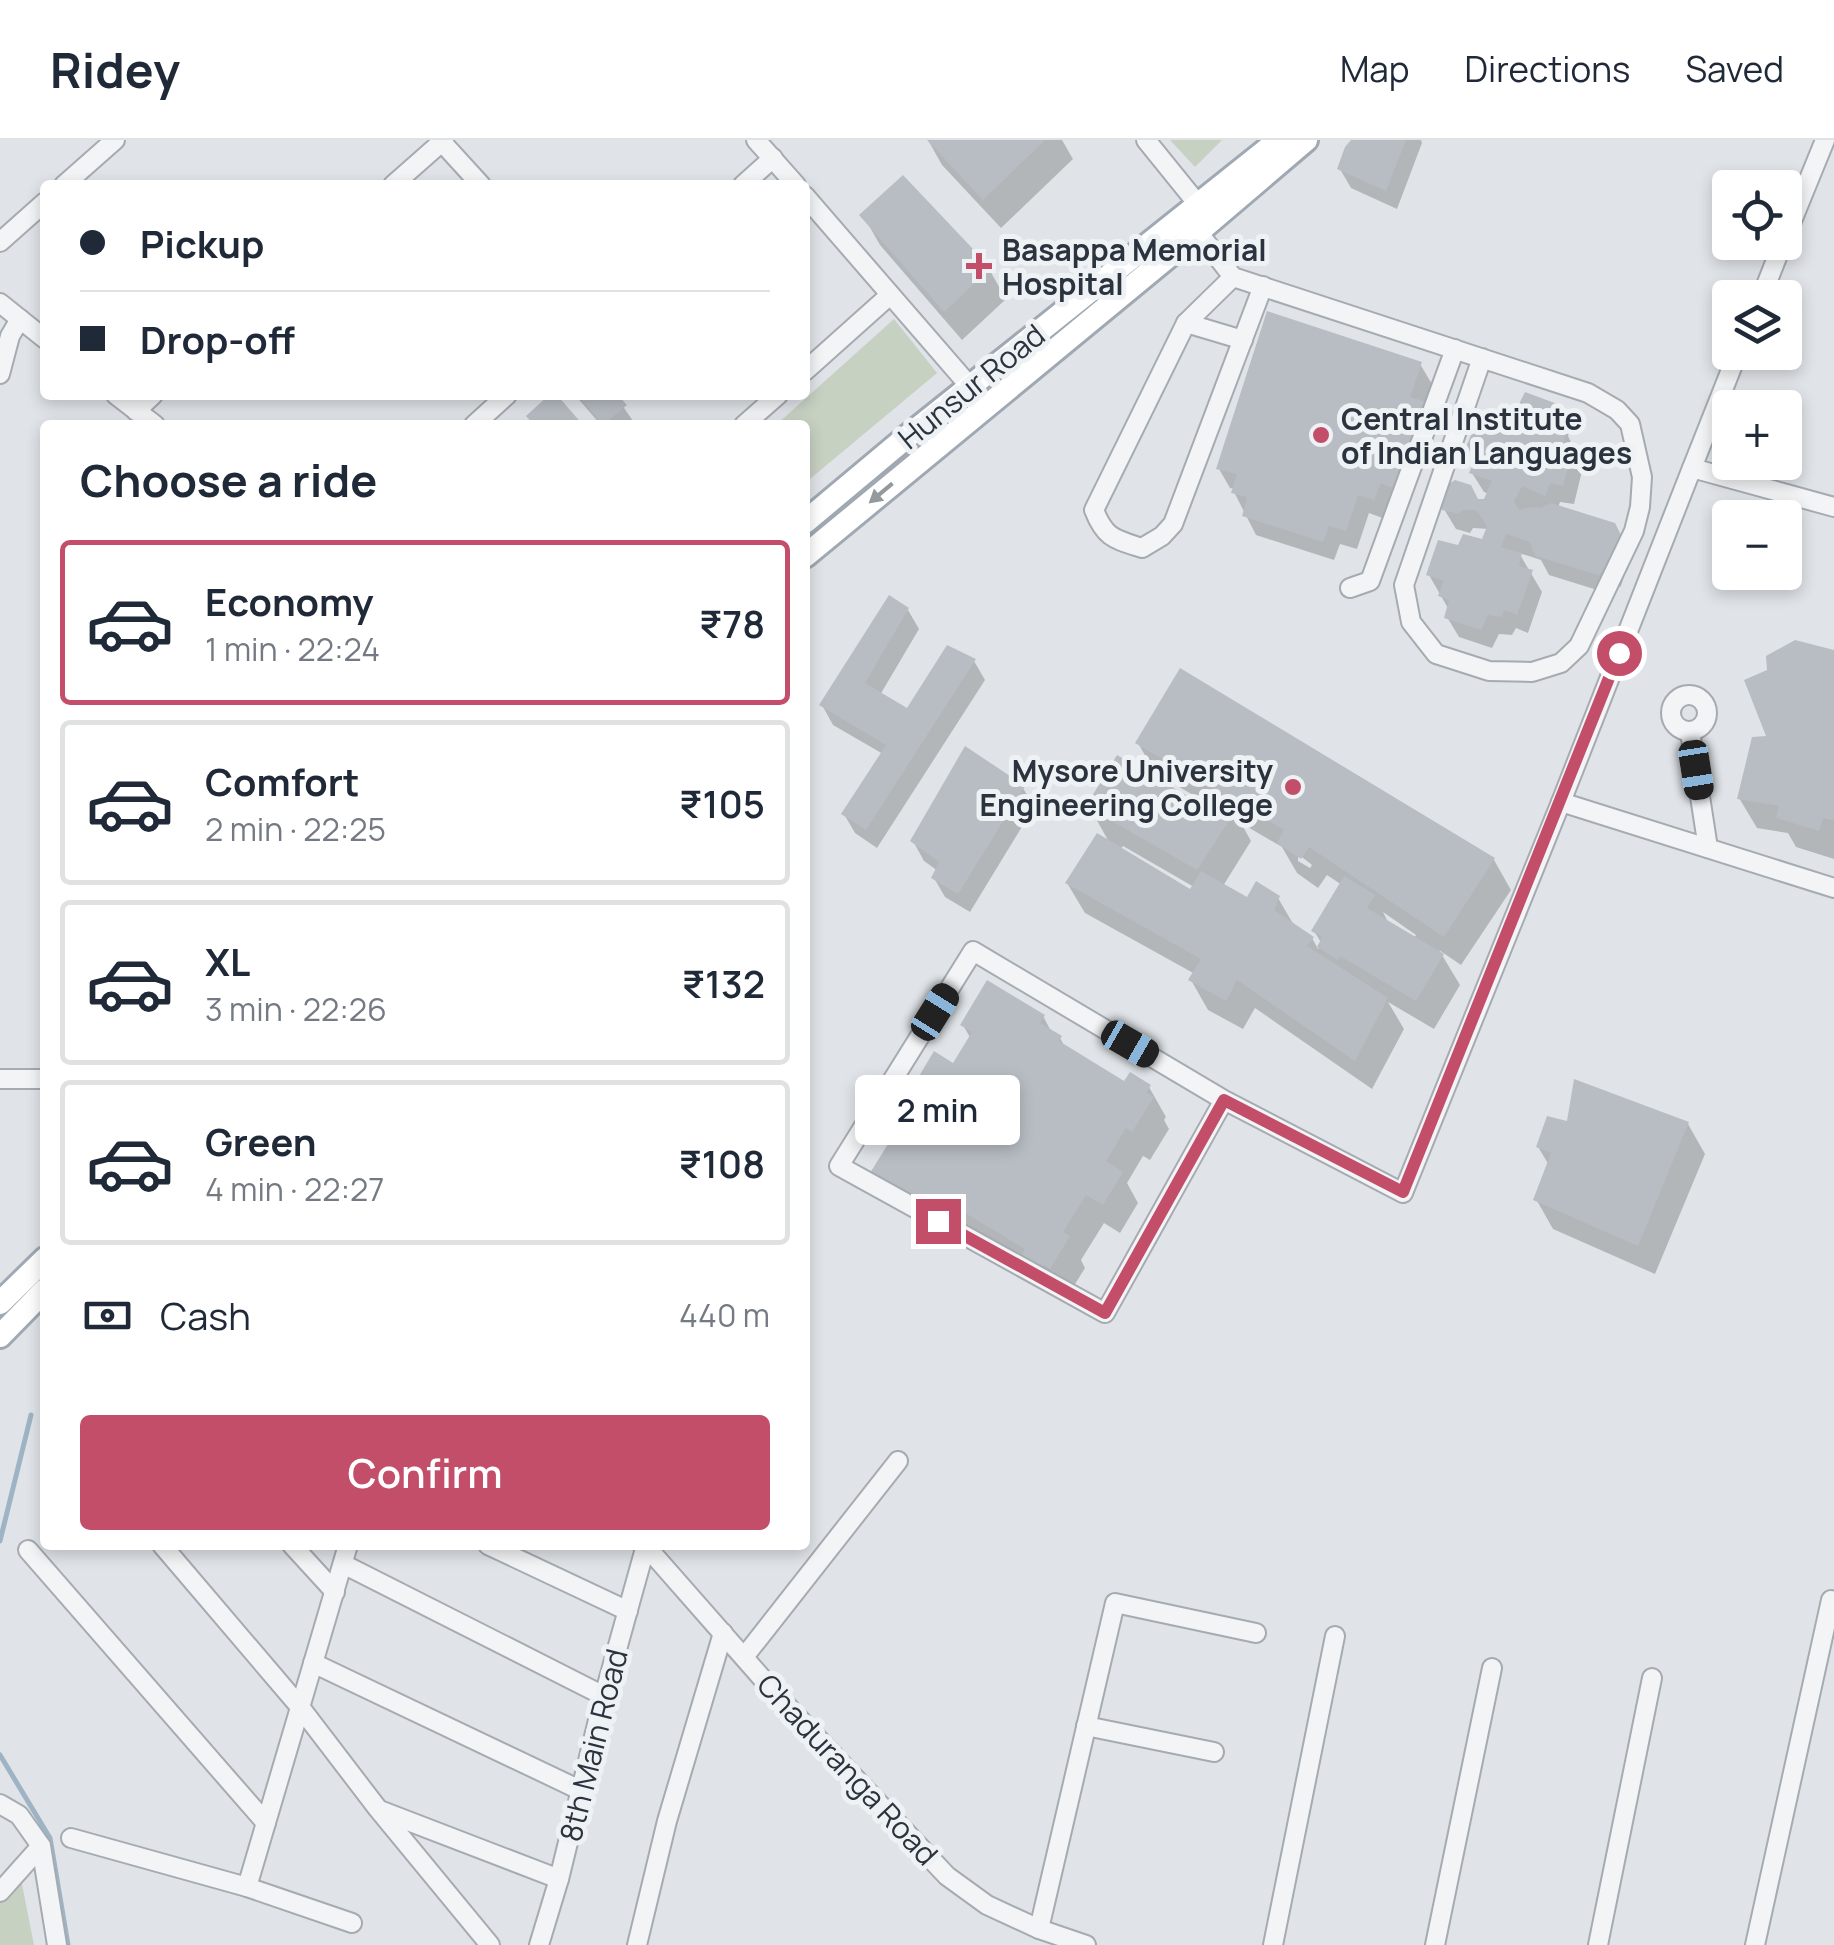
<!DOCTYPE html>
<html lang="en">
<head>
<meta charset="utf-8">
<style>
	body { margin:0; font-family:Manrope,sans-serif; background:#f2f2f3; color:#1f2937; height:100vh; display:flex; flex-direction:column; font-size:38px; white-space:nowrap }
	* { box-sizing:border-box; margin:0 }
	p { font-size:32px; color:#747a83 }
	.icon { flex:none; width:55px; height:55px; fill:none; stroke:currentColor; stroke-width:2; stroke-linecap:round; stroke-linejoin:round }
	.map { position:relative; flex:1; overflow:hidden }
	.sheet { position:absolute; left:40px; top:280px; width:770px; height:1130px; display:flex; flex-direction:column; background:#fff; border-radius:10px; box-shadow:0 5px 15px #0003 }
	.sheet>* { flex:none }
	.hud { position:absolute; left:40px; top:40px; width:770px; height:220px; border-radius:10px; box-shadow:0 5px 15px #0003; display:grid; align-content:center; height:220px; padding:0 40px; background:#fff }
	.buttons { position:absolute; left:1712px; top:30px; display:grid; gap:20px }
	.buttons a { display:grid; place-items:center; width:90px; height:90px; border-radius:10px; background:#fff; box-shadow:0 5px 15px #0003; font-size:50px }
	.end { position:absolute; width:45px; height:45px; margin:-22px; border:12px solid #c34e69; background:#fff; box-shadow:0 0 0 5px #fff }
	.from { border-radius:50% }
	.bubble { position:absolute; height:70px; border-radius:10px; background:#fff; box-shadow:0 5px 15px #0003; font-size:32px; font-weight:600; line-height:70px; text-align:center }
	.car { position:absolute; width:30px; height:60px; margin:-30px -15px; border-radius:12px; box-shadow:0 0 8px 2px #0007; background:linear-gradient(#222 24%,#8ab4d8 0 40%,#222 0 76%,#8ab4d8 0 86%,#222 0) }
	.hud b { display:flex; align-items:center; gap:35px; height:95px; font-size:38px }
	.hud b+b { border-top:2px solid #e0e1e3 }
	.hud i { width:25px; height:25px; background:#1f2937 }
	ul { padding:0; list-style:none }
	li { display:flex; align-items:center; gap:30px; height:165px; margin:0 20px 15px; padding:0 20px; border:5px solid #e0e1e3; border-radius:10px }
	li div { flex:1 }
	li b { display:block; font-size:38px }
	li em { font-style:normal; font-weight:600 }
	li.on { border-color:#c34e69 }
	li>.icon { width:90px; height:90px; stroke-width:1.5 }
	h2 { padding:0 40px; font-size:45px; line-height:120px }
	.pay { display:flex; align-items:center; gap:25px; height:110px; padding:0 40px; font-size:38px }
	.pay p { margin-inline-start:auto }
	.primary-button { display:flex; gap:20px; margin-top:auto; padding:20px 40px }
	.primary-button a { flex:1; height:115px; border-radius:10px; background:#c34e69; color:#fff; font-size:40px; font-weight:600; line-height:115px; text-align:center }
	header { display:flex; align-items:center; gap:60px; box-sizing:border-box; height:140px; padding:0 50px; background:#fff; border-bottom:2px solid #e0e1e3 }
	header strong { font-size:48px }
	nav { display:flex; gap:55px; margin-inline-start:auto; font-size:35px }
	.map>svg:first-child { display:block }
	.green { fill:#c7d1c2 }
	.shadow { fill:#0003; fill-rule:evenodd }
	.lines { fill:none; stroke-linecap:round; stroke-linejoin:round }
	.stream { stroke:#9eb4c5; stroke-width:5 }
	.building { fill:#b8bdc4 }
	.minor-casing { stroke:#a6abb2; stroke-width:22 }
	.major-casing { stroke:#a0a9b3; stroke-width:28 }
	.minor { stroke:#f2f4f6; stroke-width:18 }
	.major { stroke:#fff; stroke-width:22 }
	.oneway { fill:#94999e }
	.route { stroke:#c34e69; stroke-width:12 }
	.poi-dot { fill:#c34e69; stroke:#eff2f5; stroke-width:4 }
	.labels { text-anchor:middle; dominant-baseline:central; stroke-width:10; stroke-linejoin:round; paint-order:stroke }
	.poi-label { font-size:30px; font-weight:bold; fill:#2a333e; stroke:#eff2f5; text-anchor:start }
	.street-label { font-size:30px; fill:#2a333e; stroke:#eff2f5 }
</style>
</head>
<body>
<header>
<strong>Ridey</strong>
<nav><a>Map</a><a>Directions</a><a>Saved</a></nav>
</header>
<div class="map">
<svg width="1834" height="1805" viewBox="0 0 1834 1805">
	<rect width="100%" height="100%" fill="#e0e4e8"/>
	<g class="green">
		<polygon points="1170,0 1222,0 1195,27"/>
		<polygon points="894,179 937,233 805,343 805,285 776,285"/>
		<polygon points="21,1739 34,1805 0,1805 0,1763"/>
	</g>
	<g class="shadow">
		<polygon points="928,0 1062,0 1073,19 1001,88 942,25"/>
		<polygon points="1355,0 1421,0 1422,3 1397,69 1351,48 1340,29"/>
		<polygon points="863,75 989,129 1006,159 962,200 880,105"/>
		<polygon points="1420,224 1432,244 1425,265 1436,284 1385,379 1369,373 1357,409 1340,404 1334,420 1256,395 1234,352 1235,349 1230,348 1219,329"/>
		<polygon points="575,255 615,255 633,281 628,285 601,285"/>
		<polygon points="1558,267 1570,287 1568,296 1583,327 1574,364 1560,362 1558,368 1614,385 1630,417 1621,446 1610,454 1549,435 1541,420 1519,413 1542,452 1528,493 1516,488 1512,495 1499,494 1492,508 1459,497 1447,477 1449,470 1429,435 1459,408 1483,402 1488,389 1473,388 1470,393 1456,389 1444,369 1486,361 1489,354 1484,352 1472,333 1475,326 1467,312 1502,278"/>
		<polygon points="908,470 919,489 880,555 908,572 974,521 985,540 877,708 855,693 844,674 883,614 833,585 822,565"/>
		<polygon points="1834,513 1834,719 1796,707 1788,693 1757,688 1739,658 1770,598"/>
		<path d="M 1138,603 L 1494,720 L 1511,750 L 1461,825 L 1439,810 L 1460,845 L 1434,889 L 1388,862 L 1404,889 L 1372,949 L 1255,868 L 1243,889 L 1208,870 L 1191,840 L 1195,834 L 1085,773 L 1067,743 L 1110,704 L 1089,666 L 1204,668 L 1207,663 L 1155,633 ZM 1241,683 L 1282,707 L 1297,733 L 1318,748 L 1327,735 L 1342,745 L 1314,791 L 1322,804 L 1318,809 L 1312,798 L 1295,787 L 1278,758 L 1248,760 L 1223,746 L 1251,701 ZM 1123,706 L 1194,747 L 1191,753 L 1120,710 ZM 1298,714 L 1312,725 L 1310,728 L 1298,721 ZM 1383,772 L 1416,795 L 1414,798 L 1389,784 Z"/>
		<polygon points="1023,648 1034,667 970,772 945,757 934,738 938,731 924,721 913,701"/>
		<polygon points="1043,876 1052,893 1060,898 1066,909 1125,945 1149,947 1166,977 1164,980 1169,989 1150,1020 1143,1016 1127,1043 1138,1063 1120,1093 1104,1083 1081,1120 1085,1128 1067,1157 1061,1153 1058,1159 1040,1148 1029,1129 951,1087 946,1097 890,1063 912,1000 929,973 915,948 954,926 971,899 963,885"/>
		<polygon points="1569,984 1688,984 1705,1014 1655,1134 1553,1089 1536,1059 1549,1025 1538,1007"/>
	</g>
	<g class="lines">
		<g class="stream">
			<polyline points="0,1401 31,1275"/>
			<polyline points="0,1615 50,1698 68,1805"/>
		</g>
	</g>
	<g class="building">
		<polygon points="927,0 1045,0 983,60"/>
		<polygon points="1351,0 1406,0 1386,51 1337,29 1345,7"/>
		<polygon points="903,35 991,128 944,172 859,75"/>
		<polygon points="1267,171 1422,222 1410,257 1426,262 1395,349 1381,343 1374,360 1358,355 1346,391 1329,386 1323,402 1242,376 1247,357 1231,353 1237,334 1216,329"/>
		<polygon points="1525,252 1560,265 1556,284 1566,288 1564,301 1574,306 1563,346 1550,343 1545,356 1522,346 1514,361 1519,370 1531,367 1541,368 1551,363 1615,383 1621,395 1611,426 1598,435 1535,416 1530,402 1506,394 1501,407 1522,413 1519,426 1533,430 1517,475 1505,470 1501,477 1488,475 1481,490 1444,478 1449,460 1438,456 1444,441 1426,435 1438,400 1458,405 1463,394 1482,399 1487,386 1476,370 1462,370 1459,374 1442,370 1439,361 1444,347 1455,340 1471,345 1478,359 1484,359 1492,341 1469,333 1476,317 1464,312 1481,271 1501,275 1503,269 1515,272"/>
		<polygon points="549,255 557,255 583,285 534,285 526,276"/>
		<polygon points="577,255 618,255 627,265 603,285"/>
		<polygon points="889,455 909,468 865,543 907,568 947,505 976,519 866,690 841,674 886,605 819,565"/>
		<polygon points="1795,500 1834,510 1834,678 1833,680 1823,678 1819,691 1776,678 1779,666 1737,659 1752,597 1766,596 1744,540 1767,530 1766,516"/>
		<polygon points="1180,528 1495,718 1444,797 1309,707 1301,719 1277,703 1284,690 1135,603"/>
		<polygon points="965,606 1025,646 958,754 931,738 939,722 910,701"/>
		<polygon points="1117,615 1203,665 1209,654 1236,670 1197,730 1086,666"/>
		<polygon points="1097,693 1190,749 1201,731 1247,757 1256,741 1280,756 1274,770 1314,797 1307,806 1388,858 1355,921 1237,840 1226,861 1188,840 1201,819 1065,743"/>
		<polygon points="1344,736 1375,755 1367,768 1444,814 1416,861 1340,816 1338,820 1317,807 1322,797 1311,791"/>
		<polygon points="987,840 1045,875 1040,883 1062,896 1059,901 1124,941 1130,932 1151,945 1146,953 1154,957 1132,992 1126,988 1106,1021 1123,1032 1103,1065 1086,1055 1063,1092 1070,1096 1050,1129 1044,1125 1041,1130 1020,1118 1025,1109 962,1071 957,1079 936,1066 939,1061 934,1058 928,1069 870,1033 898,988 911,997 933,961 912,948 934,911 953,923 972,892 960,885"/>
		<polygon points="1574,939 1689,982 1638,1106 1533,1060 1551,1013 1536,1007 1547,976 1567,981"/>
	</g>
	<g class="lines">
		<g class="minor-casing">
			<g id="minor">
				<polyline points="440,0 481,45"/>
				<polyline points="756,0 796,45"/>
				<polyline points="1146,0 1205,73"/>
				<polyline points="64,45 115,0"/>
				<polyline points="393,45 444,0"/>
				<polyline points="743,45 773,18"/>
				<polyline points="805,56 986,265"/>
				<polyline points="1198,92 1233,137 1588,253 1617,270 1630,284 1642,337 1640,367 1634,391 1579,506 1561,523 1532,532 1489,531 1436,514 1411,482 1404,445 1482,218"/>
				<polyline points="1785,98 1825,0"/>
				<polyline points="0,102 45,62"/>
				<path d="M 1233,137 L 1186,183 L 1094,370 C 1105,398 1114,399 1142,408 L 1162,396 L 1173,384 L 1263,146"/>
				<polyline points="1761,158 1783,102"/>
				<polyline points="0,163 45,199"/>
				<polyline points="1186,183 1243,200"/>
				<polyline points="1738,212 1692,328 1834,367"/>
				<polyline points="805,231 890,155"/>
				<polyline points="0,234 10,196 20,179"/>
				<polyline points="116,255 155,285"/>
				<polyline points="136,271 153,255"/>
				<polyline points="474,285 507,255"/>
				<polyline points="744,285 778,255"/>
				<polyline points="1350,448 1370,441 1455,209"/>
				<circle cx="1689" cy="573" r="18"/>
				<polyline points="1690,592 1708,708"/>
				<polyline points="1561,662 1834,748"/>
				<polyline points="0,939 45,939"/>
				<polyline points="1224,960 1105,1173 839,1026 973,811 1224,960 1403,1053 1561,662 1692,328"/>
				<polyline points="162,1405 300,1567 378,1669 490,1805"/>
				<polyline points="292,1405 335,1452"/>
				<polyline points="488,1405 628,1471"/>
				<polyline points="645,1405 775,1553 947,1736 987,1765 1039,1789 1086,1805"/>
				<polyline points="28,1410 266,1683"/>
				<polyline points="343,1424 604,1556"/>
				<polyline points="744,1517 898,1321"/>
				<polyline points="313,1523 580,1650"/>
				<polyline points="1086,1586 1214,1612"/>
				<polyline points="0,1664 19,1675 41,1706 57,1805"/>
				<polyline points="382,1671 559,1739"/>
				<polyline points="71,1698 247,1747 352,1783"/>
				<polyline points="247,1747 348,1405"/>
				<polyline points="0,1752 41,1706"/>
				<polyline points="1039,1789 1115,1463 1256,1493"/>
				<polyline points="539,1805 559,1739 604,1556 646,1405"/>
				<polyline points="637,1805 667,1681 723,1493"/>
				<polyline points="1273,1805 1335,1496"/>
				<polyline points="1435,1805 1492,1528"/>
				<polyline points="1598,1805 1652,1538"/>
				<polyline points="1755,1805 1831,1460"/>
			</g>
		</g>
		<g class="major-casing">
			<g id="major">
				<polyline points="805,382 903,300 1279,0"/>
				<polyline points="805,416 1198,92 1306,0"/>
				<polyline points="0,1163 45,1119"/>
				<polyline points="0,1196 45,1150"/>
			</g>
		</g>
		<use href="#minor" class="minor"/>
		<use href="#major" class="major"/>
	</g>
	<defs><path id="oneway-solid" d="M-6-.8H1V-3.2L6.5 0L1 3.2V.8H-6Z" transform="scale(2.5)"/></defs>
	<use class="oneway" href="#oneway-solid" transform="translate(881 353) rotate(140)"/>
	<g class="lines">
		<polyline class="route" points="938,1081 1105,1173 1224,960 1403,1052 1619,513"/>
	</g>
	<g class="poi-dot">
		<path d="M974 111h10v10h10v10h-10v10h-10v-10h-10v-10h10z"/>
		<circle cx="1321" cy="295" r="10"/>
		<circle cx="1293" cy="647" r="10"/>
	</g>
	<g class="labels">
		<g class="poi-label">
			<text x="1002" y="109">Basappa Memorial<tspan x="1002" dy="34">Hospital</tspan></text>
			<text x="1341" y="278">Central Institute<tspan x="1341" dy="34">of Indian Languages</tspan></text>
			<text x="1273" y="630" text-anchor="end">Mysore University<tspan x="1273" dy="34">Engineering College</tspan></text>
		</g>
		<g class="street-label">
			<text transform="translate(971 246) rotate(-39)">Hunsur Road</text>
			<text transform="translate(593 1605) rotate(-76)">8th Main Road</text>
			<text transform="translate(848 1629) rotate(47)">Chaduranga Road</text>
		</g>
	</g>
</svg>
<div class="buttons">
<a><svg class="icon" aria-label="locate" viewBox="0 0 24 24"><circle cx="12" cy="12" r="6"/><path d="M12 2v4M12 18v4M2 12h4M18 12h4"/></svg></a>
<a><svg class="icon" aria-label="layers" viewBox="0 0 24 24"><path d="M12 4l9 5-9 5-9-5zM3 14l9 5 9-5"/></svg></a>
<a>+</a>
<a>−</a>
</div>
<i class="end from" style="left:1619px;top:513px"></i>
<i class="end" style="left:938px;top:1081px"></i>
<div class="bubble" style="left:855px;top:935px;width:165px">2 min</div>
<i class="car" style="left:1696px;top:630px;rotate:171deg"></i>
<i class="car" style="left:935px;top:872px;rotate:32deg"></i>
<i class="car" style="left:1130px;top:904px;rotate:120deg"></i>
<div class="hud">
<b><i class="from"></i>Pickup</b>
<b><i></i>Drop-off</b>
</div>
<section class="sheet">
<h2>Choose a ride</h2>
<ul>
<li class="on"><svg class="icon" aria-label="car" viewBox="0 0 24 24"><path d="M5 17H2v-5l4-1 3-4h7l3 4 3 1v5h-3M9 17h6M6 11h13"/><circle cx="7" cy="17" r="2"/><circle cx="17" cy="17" r="2"/></svg><div><b>Economy</b><p>1 min · 22:24</p></div><em>₹78</em></li>
<li><svg class="icon" aria-label="car" viewBox="0 0 24 24"><path d="M5 17H2v-5l4-1 3-4h7l3 4 3 1v5h-3M9 17h6M6 11h13"/><circle cx="7" cy="17" r="2"/><circle cx="17" cy="17" r="2"/></svg><div><b>Comfort</b><p>2 min · 22:25</p></div><em>₹105</em></li>
<li><svg class="icon" aria-label="car" viewBox="0 0 24 24"><path d="M5 17H2v-5l4-1 3-4h7l3 4 3 1v5h-3M9 17h6M6 11h13"/><circle cx="7" cy="17" r="2"/><circle cx="17" cy="17" r="2"/></svg><div><b>XL</b><p>3 min · 22:26</p></div><em>₹132</em></li>
<li><svg class="icon" aria-label="car" viewBox="0 0 24 24"><path d="M5 17H2v-5l4-1 3-4h7l3 4 3 1v5h-3M9 17h6M6 11h13"/><circle cx="7" cy="17" r="2"/><circle cx="17" cy="17" r="2"/></svg><div><b>Green</b><p>4 min · 22:27</p></div><em>₹108</em></li>
</ul>
<div class="pay"><svg class="icon" aria-label="cash" viewBox="0 0 24 24"><path d="M3 7h18v10H3z"/><circle cx="12" cy="12" r="2"/></svg>Cash<p>440 m</p></div>
<div class="primary-button"><a>Confirm</a></div>
</section>
</div>
</body>
</html>
